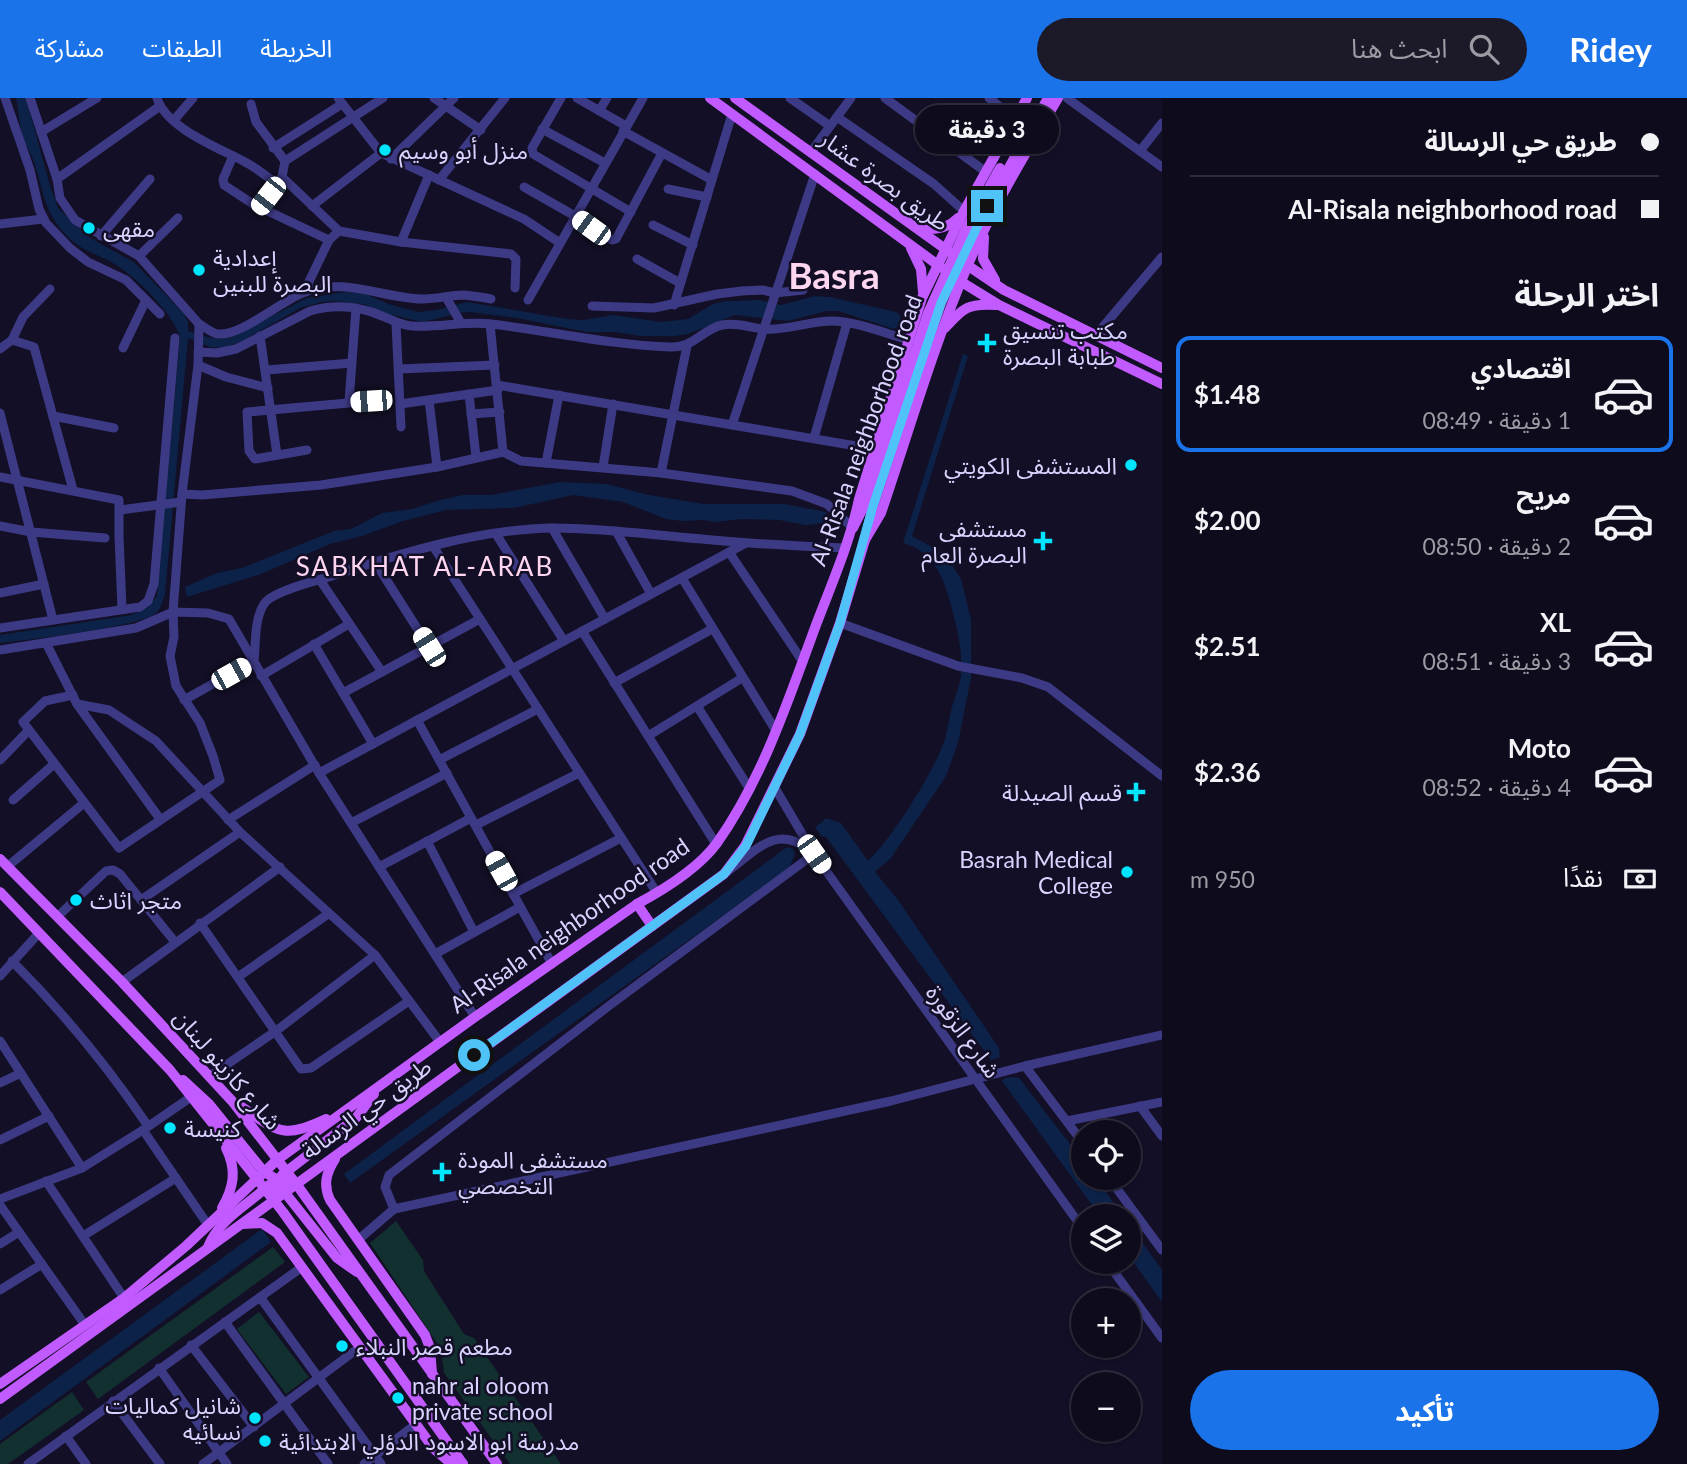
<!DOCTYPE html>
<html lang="ar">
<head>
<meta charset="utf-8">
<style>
	body { margin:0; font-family:Lato,"Noto Sans Arabic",sans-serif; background:#1c1929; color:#f1f3f6; direction:rtl; height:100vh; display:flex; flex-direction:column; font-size:26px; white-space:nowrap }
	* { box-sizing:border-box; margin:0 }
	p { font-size:23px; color:#9b9ba3 }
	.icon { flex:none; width:38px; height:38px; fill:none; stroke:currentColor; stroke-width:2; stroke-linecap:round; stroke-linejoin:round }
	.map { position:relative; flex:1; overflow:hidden; direction:ltr }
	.details { display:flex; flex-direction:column; background:#0e0b1c; width:525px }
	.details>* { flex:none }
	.guide { display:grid; align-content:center; height:154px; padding:0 28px; background:#0e0b1c }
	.controls { position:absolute; left:1071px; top:1022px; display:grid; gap:14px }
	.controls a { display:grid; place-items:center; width:70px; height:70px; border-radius:50%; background:#0e0b1c; box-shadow:0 2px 5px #0004,0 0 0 2px #2e2b3b; font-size:35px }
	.end { position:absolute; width:32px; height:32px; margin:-16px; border:9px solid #4fc3f7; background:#111; box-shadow:0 0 0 4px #111 }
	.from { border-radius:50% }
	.bubble { position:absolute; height:49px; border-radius:24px; background:#0e0b1c; box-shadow:0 2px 5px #0004,0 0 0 2px #2e2b3b; font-size:23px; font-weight:700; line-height:49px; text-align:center; direction:rtl }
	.car { position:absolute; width:21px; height:42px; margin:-21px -10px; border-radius:9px; box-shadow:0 0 5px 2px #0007; background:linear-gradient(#fff 24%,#345 0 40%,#fff 0 76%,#345 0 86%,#fff 0) }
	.guide b { display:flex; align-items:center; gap:24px; height:66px; font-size:26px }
	.guide b+b { border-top:2px solid #2e2b3b }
	.guide i { width:18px; height:18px; background:#f1f3f6 }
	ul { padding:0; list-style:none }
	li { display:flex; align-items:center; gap:21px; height:116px; margin:0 14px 10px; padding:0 14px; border:4px solid transparent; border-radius:14px }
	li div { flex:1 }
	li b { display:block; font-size:26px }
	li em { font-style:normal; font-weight:700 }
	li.active { border-color:#1a73e8 }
	li>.icon { width:63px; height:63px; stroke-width:1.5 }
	h2 { padding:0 28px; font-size:32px; line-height:84px }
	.pay { display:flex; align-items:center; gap:18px; height:77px; padding:0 28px; font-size:26px }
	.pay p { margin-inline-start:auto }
	.cta { display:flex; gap:14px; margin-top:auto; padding:14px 28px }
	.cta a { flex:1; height:80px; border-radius:42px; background:#1a73e8; color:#fff; font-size:28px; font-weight:700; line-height:80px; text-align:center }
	header { display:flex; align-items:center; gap:42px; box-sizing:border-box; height:98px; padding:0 35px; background:#1a73e8; color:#fff }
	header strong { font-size:33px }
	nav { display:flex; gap:38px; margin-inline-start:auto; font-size:24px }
	.search { width:490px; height:63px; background:#1c1929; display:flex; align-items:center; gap:18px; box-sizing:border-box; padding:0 24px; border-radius:38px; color:#9b9ba3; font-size:26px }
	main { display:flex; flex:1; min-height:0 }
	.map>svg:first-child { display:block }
	.green { fill:#12302f }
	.water { fill:#0c2248 }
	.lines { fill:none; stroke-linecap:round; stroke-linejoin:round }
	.minor { stroke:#3d3a85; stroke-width:9 }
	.major { stroke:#c25bff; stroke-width:10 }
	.major-bridge { stroke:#c25bff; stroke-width:10 }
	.route { stroke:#4fc3f7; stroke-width:9 }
	.poi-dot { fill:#00e5ff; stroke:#130f26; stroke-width:2.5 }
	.labels { text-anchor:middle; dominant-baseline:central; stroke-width:5; stroke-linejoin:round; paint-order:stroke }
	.poi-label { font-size:23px; fill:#d9d4ff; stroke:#130f26; text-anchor:start }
	.street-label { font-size:23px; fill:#d9d4ff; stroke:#130f26 }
	.quarter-label { font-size:26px; letter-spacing:2px; fill:#ffd6f0; stroke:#130f26 }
	.town-label { font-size:37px; font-weight:bold; fill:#ffd6f0; stroke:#130f26 }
</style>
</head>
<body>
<header>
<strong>Ridey</strong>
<div class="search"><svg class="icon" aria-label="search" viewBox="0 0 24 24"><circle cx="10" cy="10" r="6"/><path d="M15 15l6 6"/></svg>ابحث هنا</div>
<nav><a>الخريطة</a><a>الطبقات</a><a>مشاركة</a></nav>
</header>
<main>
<section class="details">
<div class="guide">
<b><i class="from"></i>طريق حي الرسالة</b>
<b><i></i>Al-Risala neighborhood road</b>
</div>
<h2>اختر الرحلة</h2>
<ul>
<li class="active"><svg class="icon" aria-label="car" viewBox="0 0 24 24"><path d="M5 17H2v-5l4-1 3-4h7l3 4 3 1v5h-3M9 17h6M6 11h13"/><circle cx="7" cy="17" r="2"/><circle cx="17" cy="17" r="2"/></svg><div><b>اقتصادي</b><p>1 دقيقة · 08:49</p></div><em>$1.48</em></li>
<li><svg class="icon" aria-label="car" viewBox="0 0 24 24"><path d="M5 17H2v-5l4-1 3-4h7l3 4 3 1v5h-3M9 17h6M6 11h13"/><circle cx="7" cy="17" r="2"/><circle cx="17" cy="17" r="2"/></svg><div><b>مريح</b><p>2 دقيقة · 08:50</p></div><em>$2.00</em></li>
<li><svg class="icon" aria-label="car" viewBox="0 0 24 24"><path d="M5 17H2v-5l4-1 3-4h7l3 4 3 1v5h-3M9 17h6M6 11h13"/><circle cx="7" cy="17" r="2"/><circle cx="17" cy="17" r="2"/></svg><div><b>XL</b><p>3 دقيقة · 08:51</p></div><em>$2.51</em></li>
<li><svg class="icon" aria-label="car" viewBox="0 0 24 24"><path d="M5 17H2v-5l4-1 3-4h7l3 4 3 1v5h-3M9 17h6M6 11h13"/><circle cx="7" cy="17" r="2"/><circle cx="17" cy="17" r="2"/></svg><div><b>Moto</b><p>4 دقيقة · 08:52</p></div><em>$2.36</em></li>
</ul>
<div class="pay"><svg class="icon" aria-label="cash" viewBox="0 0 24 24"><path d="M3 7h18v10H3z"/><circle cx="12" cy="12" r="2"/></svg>نقدًا<p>950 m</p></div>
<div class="cta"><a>تأكيد</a></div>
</section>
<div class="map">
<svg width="1162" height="1366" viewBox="0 0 1162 1366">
	<rect width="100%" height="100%" fill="#130f26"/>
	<g class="green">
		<polygon points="396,1123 423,1162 424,1173 464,1236 474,1240 561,1366 510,1366 444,1275 441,1251 370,1145"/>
		<polygon points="273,1149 285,1164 98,1301 86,1284"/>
		<polygon points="259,1214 309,1279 286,1296 237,1231"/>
		<polygon points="72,1294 84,1312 8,1366 0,1366 0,1346"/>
	</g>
	<g class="water">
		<path d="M 16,0 L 26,0 L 50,88 L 58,110 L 87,138 L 135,165 L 184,216 L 188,224 L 188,233 C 201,237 215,243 229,240 L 307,200 L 345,194 L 366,196 L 388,206 L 418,214 L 436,212 L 467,204 L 568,221 L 583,222 L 613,217 L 661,224 L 688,221 L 713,206 L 726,203 L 760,202 L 781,207 L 815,198 L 830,199 L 896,214 L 900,217 L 901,227 L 894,231 L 838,213 L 827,213 L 788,223 L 735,217 L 688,236 L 675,238 L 639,238 L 617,234 L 586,234 L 517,220 L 470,214 L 460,215 L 422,224 L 388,216 L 363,206 L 335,203 L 322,204 L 300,210 L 242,243 L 225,250 L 210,249 L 188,240 L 165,496 C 163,502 161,511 156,515 C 140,529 27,542 0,545 L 0,537 L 132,517 L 147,510 L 157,498 L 180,239 C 173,215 134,177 113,165 C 97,156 80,152 67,138 C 42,112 44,92 33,61 C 30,53 24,46 22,37 C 19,25 19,12 16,0 Z"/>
		<path d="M 963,256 L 968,258 L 912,438 L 945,456 L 961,481 L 971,522 L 971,580 L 958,645 L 946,678 L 891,760 L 875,774 L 898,802 L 999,950 L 1000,959 L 991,962 L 826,739 L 821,738 L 815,730 L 826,720 L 841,725 L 868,763 C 893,739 934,674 945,641 C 948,631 949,620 952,609 C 955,599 959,589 961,578 C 963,554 957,528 950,504 C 943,477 932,453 903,445 Z"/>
		<polygon points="560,384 606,386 649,397 703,406 785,406 826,414 828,420 825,425 806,427 779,422 742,421 715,424 703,422 682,423 666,421 623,404 573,397 514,410 446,412 403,423 362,438 330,446 261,476 187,499 185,489 217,475 242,470 334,433 351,431 382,415 412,411 440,402 463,397 491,397"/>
		<polygon points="787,749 793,751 795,756 790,768 781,776 350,1085 344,1076"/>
		<polygon points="1013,979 1019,980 1083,1063 1083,1080 1096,1080 1123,1118 1100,1118 1002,983 1005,980"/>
		<polygon points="1129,1126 1162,1172 1162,1204 1129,1158"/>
		<polygon points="262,1131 271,1144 0,1343 0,1322"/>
	</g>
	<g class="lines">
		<g class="minor">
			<polyline points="5,0 30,72 39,111 46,125 70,150 88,164 126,182 160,216"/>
			<polyline points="30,0 57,81 60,100 75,122 139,158 199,226 198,267 182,396 173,514 174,539 170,558 176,588 200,625 213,658 220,682 119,750 23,624 45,603 73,597"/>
			<path d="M 157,0 C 166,30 219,50 245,64 C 257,70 267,79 277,86"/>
			<polyline points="338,0 381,55 524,121 560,145"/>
			<polyline points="434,0 481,32"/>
			<polyline points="561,0 532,50 533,56 631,114"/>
			<polyline points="577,0 626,28"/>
			<polyline points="790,0 830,28"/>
			<polyline points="885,0 986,74"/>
			<polyline points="989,0 1015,21"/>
			<polyline points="1067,0 1162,69"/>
			<polyline points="251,6 256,24 285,63"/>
			<polyline points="599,13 607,0"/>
			<polyline points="837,19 934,86 964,113"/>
			<polyline points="174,22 193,0"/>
			<polyline points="542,31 605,65"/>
			<polyline points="623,33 712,82"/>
			<polyline points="41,34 97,0"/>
			<polyline points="273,50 342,6"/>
			<polyline points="1140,53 1162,25"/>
			<polyline points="811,54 851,0"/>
			<polyline points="233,58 223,81 224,87 253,106 329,142"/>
			<polyline points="391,61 454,0"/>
			<polyline points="282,79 339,133 401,144 511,156 516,161 515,190"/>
			<polyline points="57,81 160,8"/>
			<polyline points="439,82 505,0"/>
			<polyline points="524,89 575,118 612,142 616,141 662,55"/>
			<polyline points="668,91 707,99"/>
			<polyline points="312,108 381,55"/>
			<polyline points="259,109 282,79 285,63 383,0"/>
			<polyline points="0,126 43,121"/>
			<polyline points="653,127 693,147"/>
			<polyline points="101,138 150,81"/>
			<polyline points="401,144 429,77"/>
			<polyline points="139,158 178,120"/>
			<polyline points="637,161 680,185"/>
			<polyline points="304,194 329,142 339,133"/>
			<polyline points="447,201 461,225"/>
			<polyline points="528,202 643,0"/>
			<polyline points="674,207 732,16"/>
			<polyline points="592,208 654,210 717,196 742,193 762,192 775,195 803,192"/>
			<path d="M 199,226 C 205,229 211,235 218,236 C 242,238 282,202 305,194 C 345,179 382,200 422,201 C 437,201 451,197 464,197 C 473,198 482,199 491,201"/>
			<polyline points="396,226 401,329"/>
			<polyline points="490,226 503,354"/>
			<polyline points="1096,237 1162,159"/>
			<polyline points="260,238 277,357"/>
			<polyline points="12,242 34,249 73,392"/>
			<polyline points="123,250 146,202"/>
			<polyline points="0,251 12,242 23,219 50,191"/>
			<path d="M 198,254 L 217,255 L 236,251 L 310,213 C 335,206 359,208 382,218 C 393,222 400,227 412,228 C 438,230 464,223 491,226 C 551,233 610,247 670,249 C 694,250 701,232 722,227 C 737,224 750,230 764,231 C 787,233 809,223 832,223 C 855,223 887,236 909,242"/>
			<polyline points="198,267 226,279 268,290"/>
			<polyline points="399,271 495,267"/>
			<polyline points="267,272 352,265"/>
			<polyline points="497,287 874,351"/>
			<polyline points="469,296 476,359"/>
			<polyline points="429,302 437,369"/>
			<polyline points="349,304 356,210"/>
			<polyline points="400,306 498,292"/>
			<polyline points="0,315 53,522"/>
			<polyline points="471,316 500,314"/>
			<polyline points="53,318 114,330"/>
			<polyline points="732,327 815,76"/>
			<polyline points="814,340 847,225"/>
			<polyline points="307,352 255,361 249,353 247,314 371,303"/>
			<polyline points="546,365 559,297"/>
			<polyline points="603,369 613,306"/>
			<polyline points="661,375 687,248"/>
			<polyline points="0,379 119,402 119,438 122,511"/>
			<polyline points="182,396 202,397 321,387 437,369 503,354 521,363 661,375 792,393 827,406 853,430"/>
			<polyline points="120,412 181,404"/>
			<polyline points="0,428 31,434 105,440"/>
			<polyline points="552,430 605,521"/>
			<polyline points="616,433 651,496"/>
			<polyline points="496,436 564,543"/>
			<polyline points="433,448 657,795"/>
			<polyline points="729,454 803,564"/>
			<polyline points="375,464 429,549"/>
			<polyline points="682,480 776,633"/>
			<polyline points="320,482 382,574"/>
			<polyline points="0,495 44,486"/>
			<polyline points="840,525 958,568 1022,580 1048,589 1162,678"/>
			<polyline points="0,530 140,509 148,503 154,486 175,240"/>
			<polyline points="582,533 716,746"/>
			<polyline points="46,545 77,606 160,721"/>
			<polyline points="314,546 373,646"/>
			<polyline points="0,552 136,530 173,514 208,515 229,521 319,675 475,919"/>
			<polyline points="261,578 349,526"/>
			<polyline points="614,585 712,531"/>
			<polyline points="343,595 480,521"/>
			<path d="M 184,602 L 254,563 C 256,546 254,521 264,506 C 272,493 316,483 332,478 C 401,455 480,431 554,430 C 603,430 653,437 702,441 C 749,446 797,448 845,450"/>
			<polyline points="77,606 109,612 156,643 240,734 375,857 440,944"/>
			<polyline points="697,608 749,690"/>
			<polyline points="417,622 552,866"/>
			<polyline points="648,638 742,580"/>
			<polyline points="0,662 29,632"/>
			<polyline points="439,662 538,611"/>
			<polyline points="319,675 746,445"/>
			<polyline points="775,690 814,756 1083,1131"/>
			<polyline points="13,702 54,666"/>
			<polyline points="228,722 315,667"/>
			<polyline points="351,725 447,675"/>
			<polyline points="476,727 579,675"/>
			<polyline points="427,743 474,834"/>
			<polyline points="8,768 84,705"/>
			<polyline points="379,769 471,720"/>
			<path d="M 728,773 C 756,753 777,725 809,752"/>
			<polyline points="513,796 621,740"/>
			<polyline points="141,802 240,734"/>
			<polyline points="58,818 106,773 113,772 120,776 175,844"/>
			<polyline points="200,825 301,971 311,970 409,903"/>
			<polyline points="435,856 520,809"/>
			<path d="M 12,863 C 63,914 108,969 148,1028"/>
			<polyline points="0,878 39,835"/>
			<polyline points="238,879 328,816"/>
			<polyline points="122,884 280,769"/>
			<polyline points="0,943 82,1070"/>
			<polyline points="1025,968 1083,1045"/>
			<polyline points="210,978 276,933 375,857"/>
			<polyline points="0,985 21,975"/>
			<polyline points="1140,1008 1162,1038"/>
			<polyline points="1067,1023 1162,1004"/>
			<polyline points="143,1032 208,1127"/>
			<polyline points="0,1042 49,1018"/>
			<polyline points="1109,1080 1162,1152"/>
			<polyline points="46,1083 124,1200"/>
			<polyline points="0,1101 82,1070 143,1032 191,999"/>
			<polyline points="0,1107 85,1227"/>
			<polyline points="394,1111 891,1003 1025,968 1162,937"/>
			<polyline points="83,1138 176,1080"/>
			<polyline points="358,1142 394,1111 385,1089 389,1077 610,907 814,756"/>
			<polyline points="0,1146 19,1134"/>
			<polyline points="1107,1164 1162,1240"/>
			<polyline points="0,1192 42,1166"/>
			<polyline points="260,1199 381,1366"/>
			<polyline points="225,1224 328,1366"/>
			<polyline points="191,1247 254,1329"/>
			<polyline points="159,1270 227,1366"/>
			<polyline points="113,1303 160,1366"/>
			<polyline points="66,1338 86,1366"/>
			<polyline points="28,1366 302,1169"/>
			<polyline points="203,1366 360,1249"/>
			<polyline points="364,1366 416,1326"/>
		</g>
		<g class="major">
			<polyline points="710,0 942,170"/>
			<polyline points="735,0 951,155"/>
			<path d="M 915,128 C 930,133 946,132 958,120"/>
			<polyline points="984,139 983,161 995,182"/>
			<polyline points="911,150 921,171 923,194"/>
			<polyline points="964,165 1004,192 1162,270"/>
			<polyline points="955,180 999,207 1162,286"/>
			<path d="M 945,230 C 963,210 968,205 996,207"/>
			<polyline points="0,761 122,884 232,1003 297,1087 497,1366"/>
			<polyline points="0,794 170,972 283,1114 463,1366"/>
			<polyline points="637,806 652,828"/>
			<polyline points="183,982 209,1006 264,1074 278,1082 297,1087"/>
			<path d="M 240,1008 C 278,1033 282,1042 326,1021"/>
			<path d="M 335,1061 C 326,1075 323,1087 330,1102 L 425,1237 L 430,1250 L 432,1276"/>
			<polyline points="282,1091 337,1160 357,1174"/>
			<polyline points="274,1104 275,1090 282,1077 356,1020 374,996"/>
			<path d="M 222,1110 C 234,1089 237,1072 226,1050"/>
			<polyline points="243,1126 262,1125 277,1135 434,1351 447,1362 463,1366"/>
			<path d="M 208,1149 C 219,1121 248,1107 269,1087"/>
			<path d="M 0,1286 L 124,1200 L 186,1148 L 277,1062 L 475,919 L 637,806 C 665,791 698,771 717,745 C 763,680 789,600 816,527 C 832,485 850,444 859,401 L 922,200 L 964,113 L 1027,0"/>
			<path d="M 0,1301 L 724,776 L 745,748 L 800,636 L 840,525 L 865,442 L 881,415 C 909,333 933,249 967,169 C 992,110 1026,55 1058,0"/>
		</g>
		<g class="major-bridge">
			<polyline points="853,430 866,404 928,215 967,129 1000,70"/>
			<polyline points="865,442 873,408 941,205 978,125 1048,0"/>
		</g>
	</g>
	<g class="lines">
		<polyline class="route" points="474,957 724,776 746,748 800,636 840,525 873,408 941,205 987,108"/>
	</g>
	<g class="poi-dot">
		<circle cx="385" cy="52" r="7"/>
		<circle cx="89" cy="130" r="7"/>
		<circle cx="199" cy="172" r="7"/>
		<path d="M983.5 234.5h7v7h7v7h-7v7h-7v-7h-7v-7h7z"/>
		<circle cx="1131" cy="367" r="7"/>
		<path d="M1039.5 432.5h7v7h7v7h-7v7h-7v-7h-7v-7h7z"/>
		<path d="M1132.5 683.5h7v7h7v7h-7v7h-7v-7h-7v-7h7z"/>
		<circle cx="1127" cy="774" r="7"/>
		<circle cx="76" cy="802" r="7"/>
		<circle cx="170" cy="1030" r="7"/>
		<path d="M438.5 1063.5h7v7h7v7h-7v7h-7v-7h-7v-7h7z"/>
		<circle cx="342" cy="1248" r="7"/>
		<circle cx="398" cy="1300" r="7"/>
		<circle cx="255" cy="1320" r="7"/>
		<circle cx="265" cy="1343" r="7"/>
	</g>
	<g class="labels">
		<g class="poi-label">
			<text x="399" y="52">منزل أبو وسيم</text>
			<text x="103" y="130">مقهى</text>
			<text x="213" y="159">إعدادية<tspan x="213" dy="26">البصرة للبنين</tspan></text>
			<text x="1003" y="232">مكتب تنسيق<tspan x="1003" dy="26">طبابة البصرة</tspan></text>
			<text x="1117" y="367" text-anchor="end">المستشفى الكويتي</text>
			<text x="1027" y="430" text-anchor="end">مستشفى<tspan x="1027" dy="26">البصرة العام</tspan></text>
			<text x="1122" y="694" text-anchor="end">قسم الصيدلة</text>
			<text x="1113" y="761" text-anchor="end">Basrah Medical<tspan x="1113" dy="26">College</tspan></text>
			<text x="90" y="802">متجر اثاث</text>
			<text x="184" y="1030">كنيسة</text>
			<text x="458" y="1061">مستشفى المودة<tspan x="458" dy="26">التخصصي</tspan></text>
			<text x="356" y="1248">مطعم قصر النبلاء</text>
			<text x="412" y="1287">nahr al oloom<tspan x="412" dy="26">private school</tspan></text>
			<text x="241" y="1307" text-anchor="end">شانيل كماليات<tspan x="241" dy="26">نسائيه</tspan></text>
			<text x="279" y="1343">مدرسة ابو الاسود الدؤلي الابتدائية</text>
		</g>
		<g class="street-label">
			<text transform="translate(885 82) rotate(36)">طريق بصرة عشار</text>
			<text transform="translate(865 332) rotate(-70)">Al-Risala neighborhood road</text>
			<text transform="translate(569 827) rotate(-35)">Al-Risala neighborhood road</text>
			<text transform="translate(964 933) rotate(54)">شارع الزقورة</text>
			<text transform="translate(228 971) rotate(49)">شارع كازينو لبنان</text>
			<text transform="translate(366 1010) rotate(-36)">طريق حي الرسالة</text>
		</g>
		<g class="quarter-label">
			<text x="425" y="468">SABKHAT AL-ARAB</text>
		</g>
		<g class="town-label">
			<text x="834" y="176">Basra</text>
		</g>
	</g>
</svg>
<div class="controls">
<a><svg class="icon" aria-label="locate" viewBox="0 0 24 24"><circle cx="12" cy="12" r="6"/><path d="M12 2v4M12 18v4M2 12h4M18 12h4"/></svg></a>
<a><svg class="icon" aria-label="layers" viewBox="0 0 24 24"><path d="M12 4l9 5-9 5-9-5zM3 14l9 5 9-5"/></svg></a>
<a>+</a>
<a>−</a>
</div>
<i class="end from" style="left:474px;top:957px"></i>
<i class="end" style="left:987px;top:108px"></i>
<div class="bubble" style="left:915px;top:7px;width:144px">3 دقيقة</div>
<i class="car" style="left:268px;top:98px;rotate:218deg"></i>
<i class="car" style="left:591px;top:130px;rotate:306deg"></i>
<i class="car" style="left:371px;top:303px;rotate:266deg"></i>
<i class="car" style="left:429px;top:549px;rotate:328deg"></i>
<i class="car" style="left:231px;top:576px;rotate:61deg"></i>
<i class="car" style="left:814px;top:756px;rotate:145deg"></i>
<i class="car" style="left:501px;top:773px;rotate:331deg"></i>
</div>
</main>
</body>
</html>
